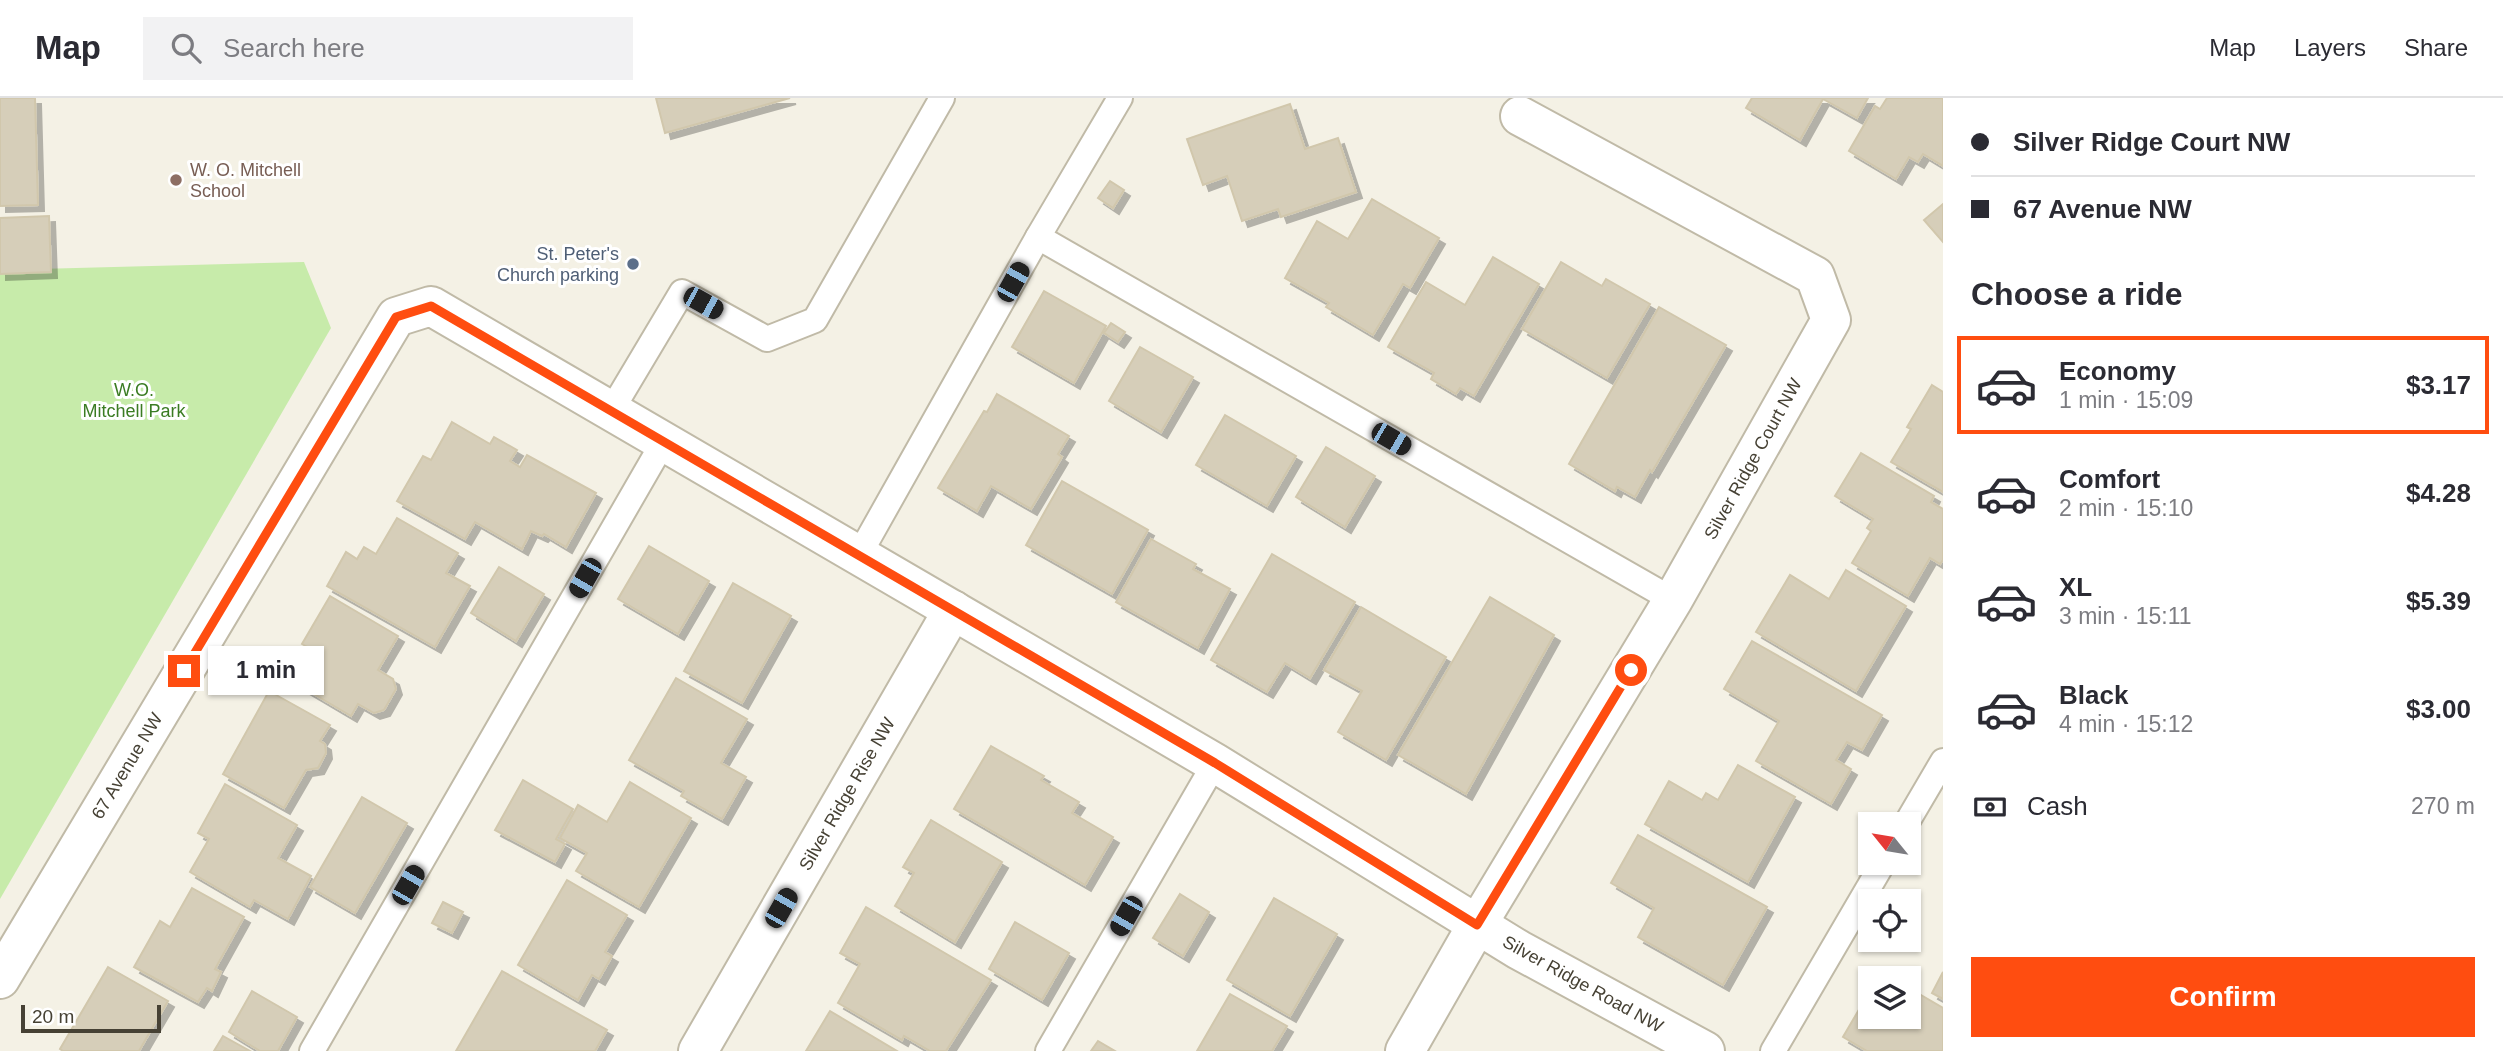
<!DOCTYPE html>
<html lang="en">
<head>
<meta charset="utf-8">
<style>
	body { margin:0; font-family:Helvetica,sans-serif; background:#f2f2f3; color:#2b2b33; height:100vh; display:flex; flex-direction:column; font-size:26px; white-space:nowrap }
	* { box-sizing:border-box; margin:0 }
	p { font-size:23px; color:#7c7c81 }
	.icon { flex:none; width:38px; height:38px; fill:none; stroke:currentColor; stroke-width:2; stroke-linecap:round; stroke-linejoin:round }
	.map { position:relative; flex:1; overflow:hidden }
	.drawer { display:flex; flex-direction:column; background:#fff; width:560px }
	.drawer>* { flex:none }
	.banner { display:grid; align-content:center; height:154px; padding:0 28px; background:#fff }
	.needle { width:46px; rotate:300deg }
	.tools { position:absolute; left:1858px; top:714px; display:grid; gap:14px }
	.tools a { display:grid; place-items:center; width:63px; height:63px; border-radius:0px; background:#fff; box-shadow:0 2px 5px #0004; font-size:35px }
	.scale { position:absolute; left:21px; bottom:18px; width:140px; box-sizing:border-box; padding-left:7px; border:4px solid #464134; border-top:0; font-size:19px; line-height:24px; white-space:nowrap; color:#464134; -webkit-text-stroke:5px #fff; paint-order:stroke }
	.end { position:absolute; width:32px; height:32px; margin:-16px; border:9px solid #ff4d10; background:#fff; box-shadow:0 0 0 4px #fff }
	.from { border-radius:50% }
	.bubble { position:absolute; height:49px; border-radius:0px; background:#fff; box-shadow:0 2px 5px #0004; font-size:23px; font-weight:700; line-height:49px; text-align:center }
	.car { position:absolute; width:21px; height:42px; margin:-21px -10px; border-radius:9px; box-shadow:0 0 5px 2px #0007; background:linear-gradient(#222 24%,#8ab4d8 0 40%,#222 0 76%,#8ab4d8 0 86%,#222 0) }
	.banner b { display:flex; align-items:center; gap:24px; height:66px; font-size:26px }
	.banner b+b { border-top:2px solid #e1e1e2 }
	.banner i { width:18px; height:18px; background:#2b2b33 }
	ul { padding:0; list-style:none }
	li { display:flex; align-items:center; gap:21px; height:98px; margin:0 14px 10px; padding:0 14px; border:4px solid transparent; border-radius:0px }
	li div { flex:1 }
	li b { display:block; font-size:26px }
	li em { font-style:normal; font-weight:700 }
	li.active { border-color:#ff4d10 }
	li>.icon { width:63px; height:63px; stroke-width:1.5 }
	h2 { padding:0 28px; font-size:32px; line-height:84px }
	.pay { display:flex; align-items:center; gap:18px; height:77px; padding:0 28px; font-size:26px }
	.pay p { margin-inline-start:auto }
	.cta { display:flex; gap:14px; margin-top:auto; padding:14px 28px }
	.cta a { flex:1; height:80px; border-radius:0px; background:#ff4d10; color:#fff; font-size:28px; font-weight:700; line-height:80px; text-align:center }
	header { display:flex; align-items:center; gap:42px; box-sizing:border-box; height:98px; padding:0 35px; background:#fff; border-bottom:2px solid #e1e1e2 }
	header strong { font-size:33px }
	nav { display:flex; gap:38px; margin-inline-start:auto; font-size:24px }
	.search { width:490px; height:63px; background:#f2f2f3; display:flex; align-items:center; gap:18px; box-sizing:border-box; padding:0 24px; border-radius:0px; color:#7c7c81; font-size:26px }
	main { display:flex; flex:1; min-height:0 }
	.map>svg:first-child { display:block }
	.green { fill:#c7ebaa }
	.building { fill:#d6ceb9; stroke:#d1c7ac; stroke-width:2; filter:url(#shadow) }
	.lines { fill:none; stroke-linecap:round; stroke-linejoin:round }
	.lane-casing { stroke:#c0baa7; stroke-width:28 }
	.street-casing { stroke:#c0baa7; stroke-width:42 }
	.lane { stroke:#fff; stroke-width:24 }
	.street { stroke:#fff; stroke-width:38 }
	.route { stroke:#ff4d10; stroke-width:9 }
	.education-dot { fill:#8d6e63; stroke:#fff; stroke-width:2.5 }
	.service-dot { fill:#5c6f8a; stroke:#fff; stroke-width:2.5 }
	.labels { text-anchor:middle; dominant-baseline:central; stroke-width:6; stroke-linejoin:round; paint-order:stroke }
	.education-label { font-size:18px; fill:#785e54; stroke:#fff; text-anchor:start }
	.service-label { font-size:18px; fill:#4e5e75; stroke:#fff; text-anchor:end }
	.park-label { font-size:18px; fill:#3b7c23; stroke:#fff }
	.street-label { font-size:18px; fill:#464134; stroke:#fff }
</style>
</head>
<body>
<header>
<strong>Map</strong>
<div class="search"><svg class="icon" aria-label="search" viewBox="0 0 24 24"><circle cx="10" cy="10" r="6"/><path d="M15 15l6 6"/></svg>Search here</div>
<nav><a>Map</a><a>Layers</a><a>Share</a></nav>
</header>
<main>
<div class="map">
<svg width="1943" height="953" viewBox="0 0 1943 953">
	<defs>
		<filter id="shadow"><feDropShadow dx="6" dy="6" stdDeviation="0" flood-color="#0004"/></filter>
	</defs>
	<rect width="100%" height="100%" fill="#f4f1e5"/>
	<polygon class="green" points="304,164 331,230 0,801 0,172"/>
	<g class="building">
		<polygon points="0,0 35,0 38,107 0,108"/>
		<polygon points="656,0 790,0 665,35"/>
		<polygon points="1752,0 1868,0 1857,20 1823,1 1800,42 1746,10"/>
		<polygon points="1887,0 1943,0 1943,68 1923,56 1918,64 1909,59 1896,81 1849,53 1875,8 1880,11"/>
		<polygon points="1290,6 1305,51 1338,40 1356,94 1281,119 1278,111 1242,123 1227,78 1203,87 1187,41"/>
		<polygon points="1110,83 1124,92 1113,110 1098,100"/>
		<polygon points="1372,101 1439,140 1410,190 1403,186 1373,237 1326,209 1329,205 1285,180 1317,123 1348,141"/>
		<polygon points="1943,106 1943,144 1924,122"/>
		<polygon points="49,118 51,174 0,176 0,120"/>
		<polygon points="1493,159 1539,186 1474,298 1460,290 1456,296 1431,281 1434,275 1388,249 1426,184 1465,207"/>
		<polygon points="1561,164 1602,188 1606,181 1650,206 1607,280 1522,231"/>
		<polygon points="1044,193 1106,228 1074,285 1012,249"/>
		<polygon points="1659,209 1726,247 1652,374 1650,372 1635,399 1617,389 1615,393 1569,366"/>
		<polygon points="1111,225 1125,234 1118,244 1104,235"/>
		<polygon points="1140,249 1193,279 1161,334 1109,303"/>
		<polygon points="1932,287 1943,294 1943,394 1891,364 1911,331 1907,329"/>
		<polygon points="997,296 1069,338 1058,356 1062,359 1031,411 991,388 977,413 938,390 984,313 987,314"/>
		<polygon points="1225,317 1296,358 1267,408 1196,367"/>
		<polygon points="452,324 490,346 494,339 517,352 510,363 520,369 527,357 596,395 566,449 544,436 542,438 531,433 522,451 475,424 465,441 397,403 423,358 431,362"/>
		<polygon points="1326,349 1375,378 1345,429 1296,399"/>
		<polygon points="1861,355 1934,398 1931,404 1943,411 1943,462 1940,466 1930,460 1908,498 1852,465 1871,433 1867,430 1873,421 1835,398"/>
		<polygon points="1062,383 1148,432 1112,496 1026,447"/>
		<polygon points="397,420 458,455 446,475 470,488 435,549 327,488 346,454 357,461 364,449 376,456"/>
		<polygon points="1151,441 1196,466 1193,471 1230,491 1198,550 1116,504"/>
		<polygon points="649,448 709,483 678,536 618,501"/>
		<polygon points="1272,456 1355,504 1310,580 1285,565 1267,594 1211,562"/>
		<polygon points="499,469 544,496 516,543 471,515"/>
		<polygon points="1846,472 1906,508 1856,593 1756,534 1790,477 1829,501"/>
		<polygon points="733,485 791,518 742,605 684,573"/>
		<polygon points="330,498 398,538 378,572 393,581 396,591 384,612 374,615 358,606 351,618 290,582 309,550 302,546"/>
		<polygon points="1490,499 1554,537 1466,696 1398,657"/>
		<polygon points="1361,509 1446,559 1386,662 1338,634 1362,593 1324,572"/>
		<polygon points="1752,543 1882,617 1862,652 1847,644 1836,662 1851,671 1831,706 1756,663 1779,623 1724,591"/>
		<polygon points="676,580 747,621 721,665 746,679 722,721 681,698 684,693 629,662"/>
		<polygon points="269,593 330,627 320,643 325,646 326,655 318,670 306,672 284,710 223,676"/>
		<polygon points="991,648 1044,678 1041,682 1079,704 1072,715 1113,739 1085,787 954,711"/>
		<polygon points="1738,667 1795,699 1748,784 1645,726 1669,683 1702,702 1706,695 1718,702"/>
		<polygon points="523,682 573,711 556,741 565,746 555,764 495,732"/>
		<polygon points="630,684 691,720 639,809 576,773 587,755 560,740 578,707 607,724"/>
		<polygon points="225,686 297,727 278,760 311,778 288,821 254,802 250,809 190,774 209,741 198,735"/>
		<polygon points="362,699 407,725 355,815 310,789"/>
		<polygon points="931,722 1002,764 955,844 895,808 914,775 903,769"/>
		<polygon points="1638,737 1767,809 1723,887 1638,839 1654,810 1611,785"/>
		<polygon points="567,782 627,817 605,854 612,858 599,881 592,877 578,902 518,867"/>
		<polygon points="192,790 244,819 215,871 221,874 212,893 207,890 198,904 134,869 160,823 170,829"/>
		<polygon points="1180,796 1209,814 1183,858 1153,840"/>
		<polygon points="1274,800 1337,836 1290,918 1227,882"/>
		<polygon points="443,804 463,814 452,835 432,825"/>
		<polygon points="866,809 991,882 946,953 930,953 904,938 902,942 838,905 860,866 840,855"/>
		<polygon points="1015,824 1069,855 1042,902 989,871"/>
		<polygon points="108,869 168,903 139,953 63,953 60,951"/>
		<polygon points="502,873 607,932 595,953 456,953"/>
		<polygon points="1943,874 1943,901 1932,895"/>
		<polygon points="1909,890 1943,910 1943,953 1867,953 1843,939 1871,891 1871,919 1909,919"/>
		<polygon points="252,893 297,919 278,953 260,953 229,934"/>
		<polygon points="1230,896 1287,928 1272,953 1197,953"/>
		<polygon points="830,913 897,953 806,953"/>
		<polygon points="223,938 250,953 214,953"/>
		<polygon points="1098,943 1115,953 1091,953"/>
	</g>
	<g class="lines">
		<g class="lane-casing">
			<g id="lane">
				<polyline points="1038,139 1673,502"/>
				<polyline points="611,313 682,194 767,241 815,222 942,0"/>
				<polyline points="859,457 1038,139 1120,0"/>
				<polyline points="1906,726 1943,663"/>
				<polyline points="312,953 664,343"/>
				<polyline points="1048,953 1215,665"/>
				<polyline points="1773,953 1883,765"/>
			</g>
		</g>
		<g class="street-casing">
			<g id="street">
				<polyline points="0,881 396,219 431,208 1215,665 1519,852 1705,953"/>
				<polyline points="698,953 953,512"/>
				<polyline points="1405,953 1477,827 1673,502 1831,222 1815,178 1520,18"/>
			</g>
		</g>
		<use href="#lane" class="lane"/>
		<use href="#street" class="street"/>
	</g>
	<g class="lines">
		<polyline class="route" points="184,573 396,219 431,208 1215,665 1477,827 1631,572"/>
	</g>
	<circle class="education-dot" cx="176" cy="82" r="7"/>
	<circle class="service-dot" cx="633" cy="166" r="7"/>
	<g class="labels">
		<g class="education-label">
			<text x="190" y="72">W. O. Mitchell<tspan x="190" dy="21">School</tspan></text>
		</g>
		<g class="service-label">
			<text x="619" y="156">St. Peter's<tspan x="619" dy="21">Church parking</tspan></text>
		</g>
		<g class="park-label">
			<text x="134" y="292">W.O.<tspan x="134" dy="21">Mitchell Park</tspan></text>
		</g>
		<g class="street-label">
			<text transform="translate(1753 361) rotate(-61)">Silver Ridge Court NW</text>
			<text transform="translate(127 668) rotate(-59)">67 Avenue NW</text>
			<text transform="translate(847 696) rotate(-60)">Silver Ridge Rise NW</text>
			<text transform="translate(1583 886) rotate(29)">Silver Ridge Road NW</text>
		</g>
	</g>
</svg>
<div class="tools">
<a><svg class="needle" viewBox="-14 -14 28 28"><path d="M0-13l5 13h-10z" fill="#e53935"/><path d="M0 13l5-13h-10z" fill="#7c7c81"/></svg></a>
<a><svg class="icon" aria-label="locate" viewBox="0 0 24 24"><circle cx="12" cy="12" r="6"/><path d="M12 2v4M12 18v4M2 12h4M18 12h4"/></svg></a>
<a><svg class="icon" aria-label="layers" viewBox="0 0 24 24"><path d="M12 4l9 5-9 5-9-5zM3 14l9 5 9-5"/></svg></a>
</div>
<div class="scale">20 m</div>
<i class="end from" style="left:1631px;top:572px"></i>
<i class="end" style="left:184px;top:573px"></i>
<div class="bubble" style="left:208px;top:548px;width:116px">1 min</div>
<i class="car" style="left:1013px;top:184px;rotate:29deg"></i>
<i class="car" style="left:703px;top:205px;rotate:119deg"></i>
<i class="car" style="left:1391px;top:341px;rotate:120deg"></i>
<i class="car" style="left:585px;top:480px;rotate:210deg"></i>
<i class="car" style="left:408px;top:787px;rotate:30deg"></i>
<i class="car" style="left:781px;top:810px;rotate:30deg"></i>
<i class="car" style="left:1126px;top:818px;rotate:210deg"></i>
</div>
<section class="drawer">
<div class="banner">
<b><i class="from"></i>Silver Ridge Court NW</b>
<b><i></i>67 Avenue NW</b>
</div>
<h2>Choose a ride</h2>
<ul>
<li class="active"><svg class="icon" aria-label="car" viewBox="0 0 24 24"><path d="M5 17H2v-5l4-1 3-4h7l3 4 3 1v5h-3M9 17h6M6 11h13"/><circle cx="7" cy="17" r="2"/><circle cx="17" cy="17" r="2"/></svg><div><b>Economy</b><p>1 min · 15:09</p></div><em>$3.17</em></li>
<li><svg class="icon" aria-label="car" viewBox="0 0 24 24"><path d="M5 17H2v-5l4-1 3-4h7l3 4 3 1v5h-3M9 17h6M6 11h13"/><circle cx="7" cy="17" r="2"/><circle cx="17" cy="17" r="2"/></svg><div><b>Comfort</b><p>2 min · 15:10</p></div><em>$4.28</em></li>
<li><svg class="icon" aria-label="car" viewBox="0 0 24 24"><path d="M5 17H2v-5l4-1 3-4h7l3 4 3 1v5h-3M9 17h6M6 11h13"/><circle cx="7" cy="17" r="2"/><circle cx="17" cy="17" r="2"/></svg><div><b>XL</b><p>3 min · 15:11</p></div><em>$5.39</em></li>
<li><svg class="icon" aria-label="car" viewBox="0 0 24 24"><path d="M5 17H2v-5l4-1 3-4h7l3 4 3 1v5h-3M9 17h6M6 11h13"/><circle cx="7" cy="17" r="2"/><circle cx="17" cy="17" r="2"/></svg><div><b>Black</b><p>4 min · 15:12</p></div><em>$3.00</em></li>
</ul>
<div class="pay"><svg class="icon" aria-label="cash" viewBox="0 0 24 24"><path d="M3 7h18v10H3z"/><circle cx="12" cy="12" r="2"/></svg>Cash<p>270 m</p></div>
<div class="cta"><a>Confirm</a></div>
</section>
</main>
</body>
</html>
